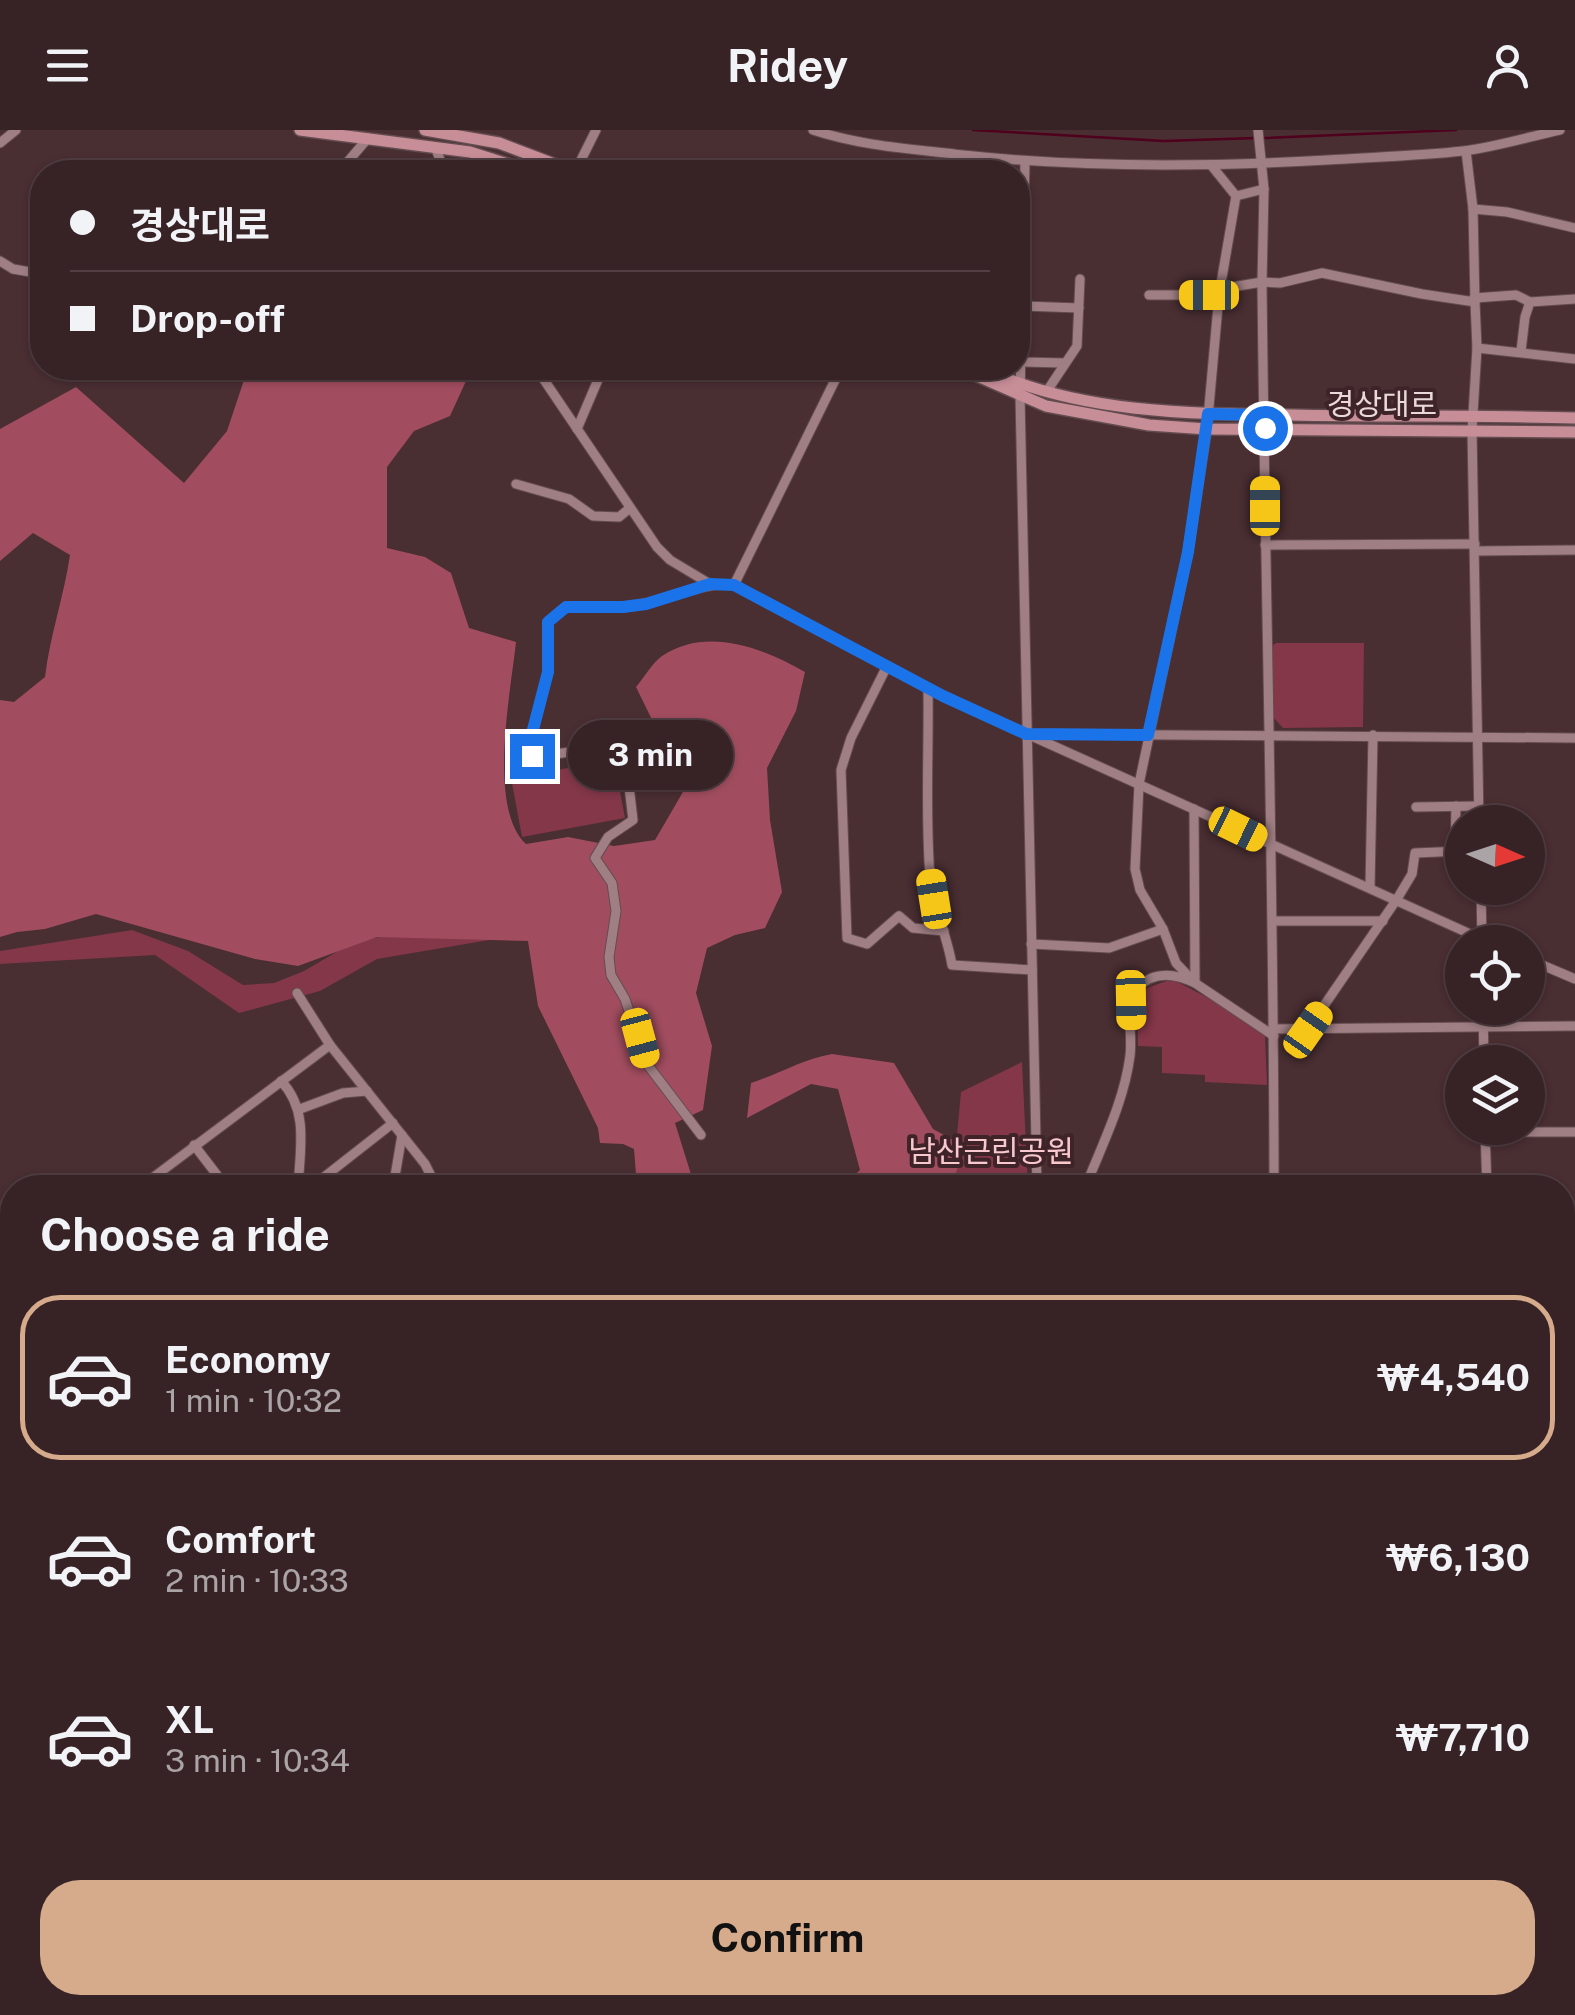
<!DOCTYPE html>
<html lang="en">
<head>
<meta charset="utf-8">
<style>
	body { margin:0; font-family:"Public Sans","Noto Sans KR",sans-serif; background:#3e2a2e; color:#f1f3f6; height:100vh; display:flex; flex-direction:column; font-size:38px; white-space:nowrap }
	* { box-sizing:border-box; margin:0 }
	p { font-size:32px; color:#aaa4a7 }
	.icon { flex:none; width:55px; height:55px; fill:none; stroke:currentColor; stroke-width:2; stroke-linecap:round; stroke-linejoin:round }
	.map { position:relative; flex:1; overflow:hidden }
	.sheet { position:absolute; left:0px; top:1045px; width:1575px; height:840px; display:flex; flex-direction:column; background:#372226; border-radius:40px 40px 0 0; box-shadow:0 2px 8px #0004,0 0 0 2px #513f43 }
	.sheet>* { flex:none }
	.hud { position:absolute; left:30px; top:30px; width:1000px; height:220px; border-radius:40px; box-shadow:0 2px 8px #0004,0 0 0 2px #513f43; display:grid; align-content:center; height:220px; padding:0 40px; background:#372226 }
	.needle { width:65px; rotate:93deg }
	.controls { position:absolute; left:1445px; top:675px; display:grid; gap:20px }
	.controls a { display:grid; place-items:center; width:100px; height:100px; border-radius:50%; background:#372226; box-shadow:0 2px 8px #0004,0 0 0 2px #513f43; font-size:50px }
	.end { position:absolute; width:45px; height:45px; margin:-22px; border:12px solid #1a73e8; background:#fff; box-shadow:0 0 0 5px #fff }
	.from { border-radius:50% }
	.bubble { position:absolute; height:70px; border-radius:35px; background:#372226; box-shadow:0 2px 8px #0004,0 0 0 2px #513f43; font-size:32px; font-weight:700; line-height:70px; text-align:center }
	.car { position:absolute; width:30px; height:60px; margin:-30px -15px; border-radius:12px; box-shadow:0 0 8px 2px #0007; background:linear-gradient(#f5c518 24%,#345 0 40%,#f5c518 0 76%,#345 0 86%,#f5c518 0) }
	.hud b { display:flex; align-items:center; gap:35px; height:95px; font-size:38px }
	.hud b+b { border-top:2px solid #513f43 }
	.hud i { width:25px; height:25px; background:#f1f3f6 }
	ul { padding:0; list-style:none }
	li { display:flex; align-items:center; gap:30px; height:165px; margin:0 20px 15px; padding:0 20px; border:5px solid transparent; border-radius:40px }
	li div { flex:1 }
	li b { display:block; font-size:38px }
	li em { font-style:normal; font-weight:700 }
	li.on { border-color:#d6ab8b }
	li>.icon { width:90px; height:90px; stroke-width:1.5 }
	h2 { padding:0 40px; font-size:45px; line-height:120px }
	.primary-button { display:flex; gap:20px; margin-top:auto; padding:20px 40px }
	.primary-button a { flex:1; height:115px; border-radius:40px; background:#d6ab8b; color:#111; font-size:40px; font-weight:700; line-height:115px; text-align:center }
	header { display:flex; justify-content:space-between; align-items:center; height:130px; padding:0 40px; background:#372226; font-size:45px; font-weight:700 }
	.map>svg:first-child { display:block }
	.green { fill:#833749 }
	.forest { fill:#a14d5f }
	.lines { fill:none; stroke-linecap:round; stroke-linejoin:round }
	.stream { stroke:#4f001c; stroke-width:2.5 }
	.minor-casing { stroke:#634c50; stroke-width:11 }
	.major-casing { stroke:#634c50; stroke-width:14 }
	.minor { stroke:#a07f84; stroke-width:9 }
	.major { stroke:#c88e98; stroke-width:11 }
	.rail-casing { stroke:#b8a3a6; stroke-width:6 }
	.rail { stroke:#3e2428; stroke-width:2.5; stroke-dasharray:8; stroke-linecap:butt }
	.route { stroke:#1a73e8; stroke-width:12 }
	.labels { text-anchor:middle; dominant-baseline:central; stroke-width:8; stroke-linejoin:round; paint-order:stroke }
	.street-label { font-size:30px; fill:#ead8db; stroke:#3e2428 }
	.park-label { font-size:30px; fill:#f9c8cf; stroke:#3e2428 }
</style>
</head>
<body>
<header><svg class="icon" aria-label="menu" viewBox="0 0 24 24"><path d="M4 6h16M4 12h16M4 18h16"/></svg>Ridey<svg class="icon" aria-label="person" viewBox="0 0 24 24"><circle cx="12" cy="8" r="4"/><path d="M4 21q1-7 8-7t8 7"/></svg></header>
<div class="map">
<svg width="1575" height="1885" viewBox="0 0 1575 1885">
	<rect width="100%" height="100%" fill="#492e32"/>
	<g class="green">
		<polygon points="1276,513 1364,513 1363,597 1283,598 1271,585 1269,518"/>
		<polygon points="614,630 625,688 522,707 511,648"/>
		<polygon points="540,786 530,803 377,829 320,861 239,883 155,825 0,834 0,821 132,800 188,821 243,855 274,853 304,841 357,810"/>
		<polygon points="1172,849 1231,880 1265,905 1267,955 1205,952 1205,945 1162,943 1162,917 1138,916 1137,868 1147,858"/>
		<polygon points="1022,932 1028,1057 952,1058 961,962"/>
		<polygon points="1145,1873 1296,1873 1296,1880 1300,1885 1168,1885"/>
	</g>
	<g class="forest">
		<path d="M 248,238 L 460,238 L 466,251 L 450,286 L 414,301 L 387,337 L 387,418 L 425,427 L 451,443 L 469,498 L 516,512 C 511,561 487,678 526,714 L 568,707 L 614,716 L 655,710 L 687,655 L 684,623 L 658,602 L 636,557 C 644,548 652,533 662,526 C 706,496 764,518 805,542 L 796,581 L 767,638 L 770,690 L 782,762 L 765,798 L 735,805 L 707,818 L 696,863 L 712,916 L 703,980 L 675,993 L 695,1057 L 637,1057 L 634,1019 L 623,1014 L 600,1013 L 598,998 L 538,876 L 528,811 L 377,807 L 298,836 L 255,829 L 96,784 L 45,799 L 17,802 L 0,807 L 0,570 L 14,572 L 45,547 C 50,505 64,466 70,425 L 33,403 L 0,431 L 0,299 L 76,257 L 184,353 L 227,301 Z"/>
		<path d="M 832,924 L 894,933 L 933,999 L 962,1015 L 960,1032 L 950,1057 L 842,1057 L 860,1040 L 838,959 L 811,954 L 747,988 L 751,953 C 779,944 803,929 832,924 Z"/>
	</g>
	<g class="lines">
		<g class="stream">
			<polyline points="973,0 1164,11 1256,8"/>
			<polyline points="1264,8 1456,0"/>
			<polyline points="832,1885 833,1872"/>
		</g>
		<g class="minor-casing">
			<g id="minor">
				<path d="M 813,0 C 861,16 913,19 963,25 C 1084,38 1205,37 1327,30 C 1372,27 1418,26 1463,21 C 1496,17 1528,7 1560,0"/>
				<polyline points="1258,0 1264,59"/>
				<polyline points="0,13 16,0"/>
				<polyline points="435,17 445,42"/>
				<polyline points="1466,21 1473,79 1475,172"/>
				<polyline points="1025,31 1020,266 1037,1058"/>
				<polyline points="1211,35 1236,66 1219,165 1207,299 1188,422 1139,654 1135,739 1140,760 1163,799 1176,833 1195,853 1274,906"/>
				<polyline points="339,42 368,8"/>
				<polyline points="575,42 596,0"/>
				<polyline points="1236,66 1264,59 1262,152 1280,153 1322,143 1422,164 1475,172 1477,218 1575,229"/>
				<polyline points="1473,79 1507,82 1575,98"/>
				<polyline points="0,131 13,139 42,144"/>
				<path d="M 1149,165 L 1209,165 L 1220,159 L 1262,152 C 1265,454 1274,756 1274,1058"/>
				<polyline points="1474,168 1516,165 1530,172"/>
				<polyline points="1023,176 1079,178"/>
				<polyline points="1477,218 1472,300 1479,692"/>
				<polyline points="1521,221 1525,187 1530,172 1575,169"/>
				<polyline points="1022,232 1065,233"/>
				<polyline points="536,238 657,417 670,430 710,454"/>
				<polyline points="1047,261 1077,216 1080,149"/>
				<polyline points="577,299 603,238"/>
				<polyline points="516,354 569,369 593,386 619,387 630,378"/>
				<polyline points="1265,415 1475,414"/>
				<polyline points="1475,421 1575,420"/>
				<polyline points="734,455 841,238"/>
				<polyline points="887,536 851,608 841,640 847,808 867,814 899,786 913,798 944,801"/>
				<path d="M 928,558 C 929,620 925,684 930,746 C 933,778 947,804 952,835 L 1032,840"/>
				<polyline points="1033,604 1575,608"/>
				<polyline points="1416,677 1479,676"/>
				<polyline points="1455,722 1456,676"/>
				<polyline points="1370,757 1373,605"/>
				<polyline points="1481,758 1482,812"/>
				<polyline points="1273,791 1383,791"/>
				<polyline points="1031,814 1109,818 1163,799"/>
				<polyline points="1528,829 1575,849"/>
				<polyline points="297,863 330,915 425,1034 437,1058"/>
				<polyline points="1483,878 1484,932"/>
				<polyline points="1274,899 1575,896"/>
				<polyline points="1308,899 1397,769 1412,744 1415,723 1462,721"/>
				<path d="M 281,951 C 309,980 300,1019 298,1058"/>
				<polyline points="300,979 343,963 367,961"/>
				<polyline points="1485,1000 1487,1058"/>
				<polyline points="1485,1002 1575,1002"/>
				<path d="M 701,1005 L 647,934 L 625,869 L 611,845 L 609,827 L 616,781 L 612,753 L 595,728 L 608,707 L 633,690 L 625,622 L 616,616 L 532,627 L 529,615 L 548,542 L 548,492 L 566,477 C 593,475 621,480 647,473 C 677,466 703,452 734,455 L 943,566 L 1488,812"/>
				<polyline points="194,1015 227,1058"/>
				<polyline points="139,1058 330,915"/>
				<polyline points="310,1058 393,993"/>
				<polyline points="393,1058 402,1005"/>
				<path d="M 1085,1058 C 1102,1015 1124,972 1130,926 C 1133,905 1124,874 1138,858 C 1153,840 1176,844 1195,853 L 1194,679"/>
				<polyline points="1562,1212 1575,1212"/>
				<polyline points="0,1263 12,1261"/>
				<polyline points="1562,1305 1575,1304"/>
				<polyline points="0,1328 12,1331"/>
				<polyline points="1562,1482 1575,1482"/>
				<polyline points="1562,1809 1575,1812"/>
				<polyline points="1284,1872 1294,1885"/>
				<polyline points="1493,1885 1493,1872"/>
			</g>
		</g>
		<g class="major-casing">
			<g id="major">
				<polyline points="300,0 470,22 533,42"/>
				<polyline points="425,0 499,13 575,42"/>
				<polyline points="959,238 1046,276 1149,295 1207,299 1575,302"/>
				<path d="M 982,238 C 1077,283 1188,284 1291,285 C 1386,287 1480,285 1575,288"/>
				<polyline points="1562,1702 1575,1705"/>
				<polyline points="476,1885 490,1872"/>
			</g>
		</g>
		<use href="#minor" class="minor"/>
		<use href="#major" class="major"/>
		<g class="rail-casing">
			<g id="rail">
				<polyline points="0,1522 12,1524"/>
				<polyline points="1110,1872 1135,1885"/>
			</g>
		</g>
		<use href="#rail" class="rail"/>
	</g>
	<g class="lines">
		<polyline class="route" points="532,626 529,615 548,542 548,492 566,477 623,477 646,474 710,454 734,455 943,566 1026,604 1148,605 1188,422 1208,284 1265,285 1265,298"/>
	</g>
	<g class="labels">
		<g class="street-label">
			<text x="1382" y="274">경상대로</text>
		</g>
		<g class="park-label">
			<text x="991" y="1021">남산근린공원</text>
		</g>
	</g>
</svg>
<div class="controls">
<a><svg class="needle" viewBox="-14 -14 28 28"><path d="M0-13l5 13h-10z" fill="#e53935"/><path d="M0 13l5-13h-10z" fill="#aaa4a7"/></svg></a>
<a><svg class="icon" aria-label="locate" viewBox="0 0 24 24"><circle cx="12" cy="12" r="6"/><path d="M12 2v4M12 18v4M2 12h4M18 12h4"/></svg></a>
<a><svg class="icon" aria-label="layers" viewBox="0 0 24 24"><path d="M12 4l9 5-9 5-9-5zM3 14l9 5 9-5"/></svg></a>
</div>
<i class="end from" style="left:1265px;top:298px"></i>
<i class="end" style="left:532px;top:626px"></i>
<div class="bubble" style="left:568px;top:590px;width:165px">3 min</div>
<i class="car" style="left:1209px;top:165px;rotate:270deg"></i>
<i class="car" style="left:1265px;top:376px;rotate:0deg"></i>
<i class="car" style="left:1238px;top:699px;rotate:116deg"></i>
<i class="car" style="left:934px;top:769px;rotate:351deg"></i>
<i class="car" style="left:1131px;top:870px;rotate:179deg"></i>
<i class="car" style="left:1308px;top:900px;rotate:35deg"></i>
<i class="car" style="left:640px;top:908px;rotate:165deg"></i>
<div class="hud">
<b><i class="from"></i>경상대로</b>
<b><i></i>Drop-off</b>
</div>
<section class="sheet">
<h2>Choose a ride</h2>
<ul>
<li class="on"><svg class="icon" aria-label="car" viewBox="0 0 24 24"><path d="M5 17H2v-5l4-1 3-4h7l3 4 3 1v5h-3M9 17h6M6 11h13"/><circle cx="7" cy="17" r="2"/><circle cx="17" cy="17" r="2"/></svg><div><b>Economy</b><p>1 min · 10:32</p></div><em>₩4,540</em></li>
<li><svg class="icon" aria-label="car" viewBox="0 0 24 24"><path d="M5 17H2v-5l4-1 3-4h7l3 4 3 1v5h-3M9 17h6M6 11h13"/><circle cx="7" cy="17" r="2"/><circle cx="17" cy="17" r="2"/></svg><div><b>Comfort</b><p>2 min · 10:33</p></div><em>₩6,130</em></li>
<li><svg class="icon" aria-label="car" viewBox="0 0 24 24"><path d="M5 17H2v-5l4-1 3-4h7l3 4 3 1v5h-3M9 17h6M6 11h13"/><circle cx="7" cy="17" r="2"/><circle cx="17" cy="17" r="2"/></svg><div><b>XL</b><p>3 min · 10:34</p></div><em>₩7,710</em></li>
</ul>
<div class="primary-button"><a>Confirm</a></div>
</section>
</div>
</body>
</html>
